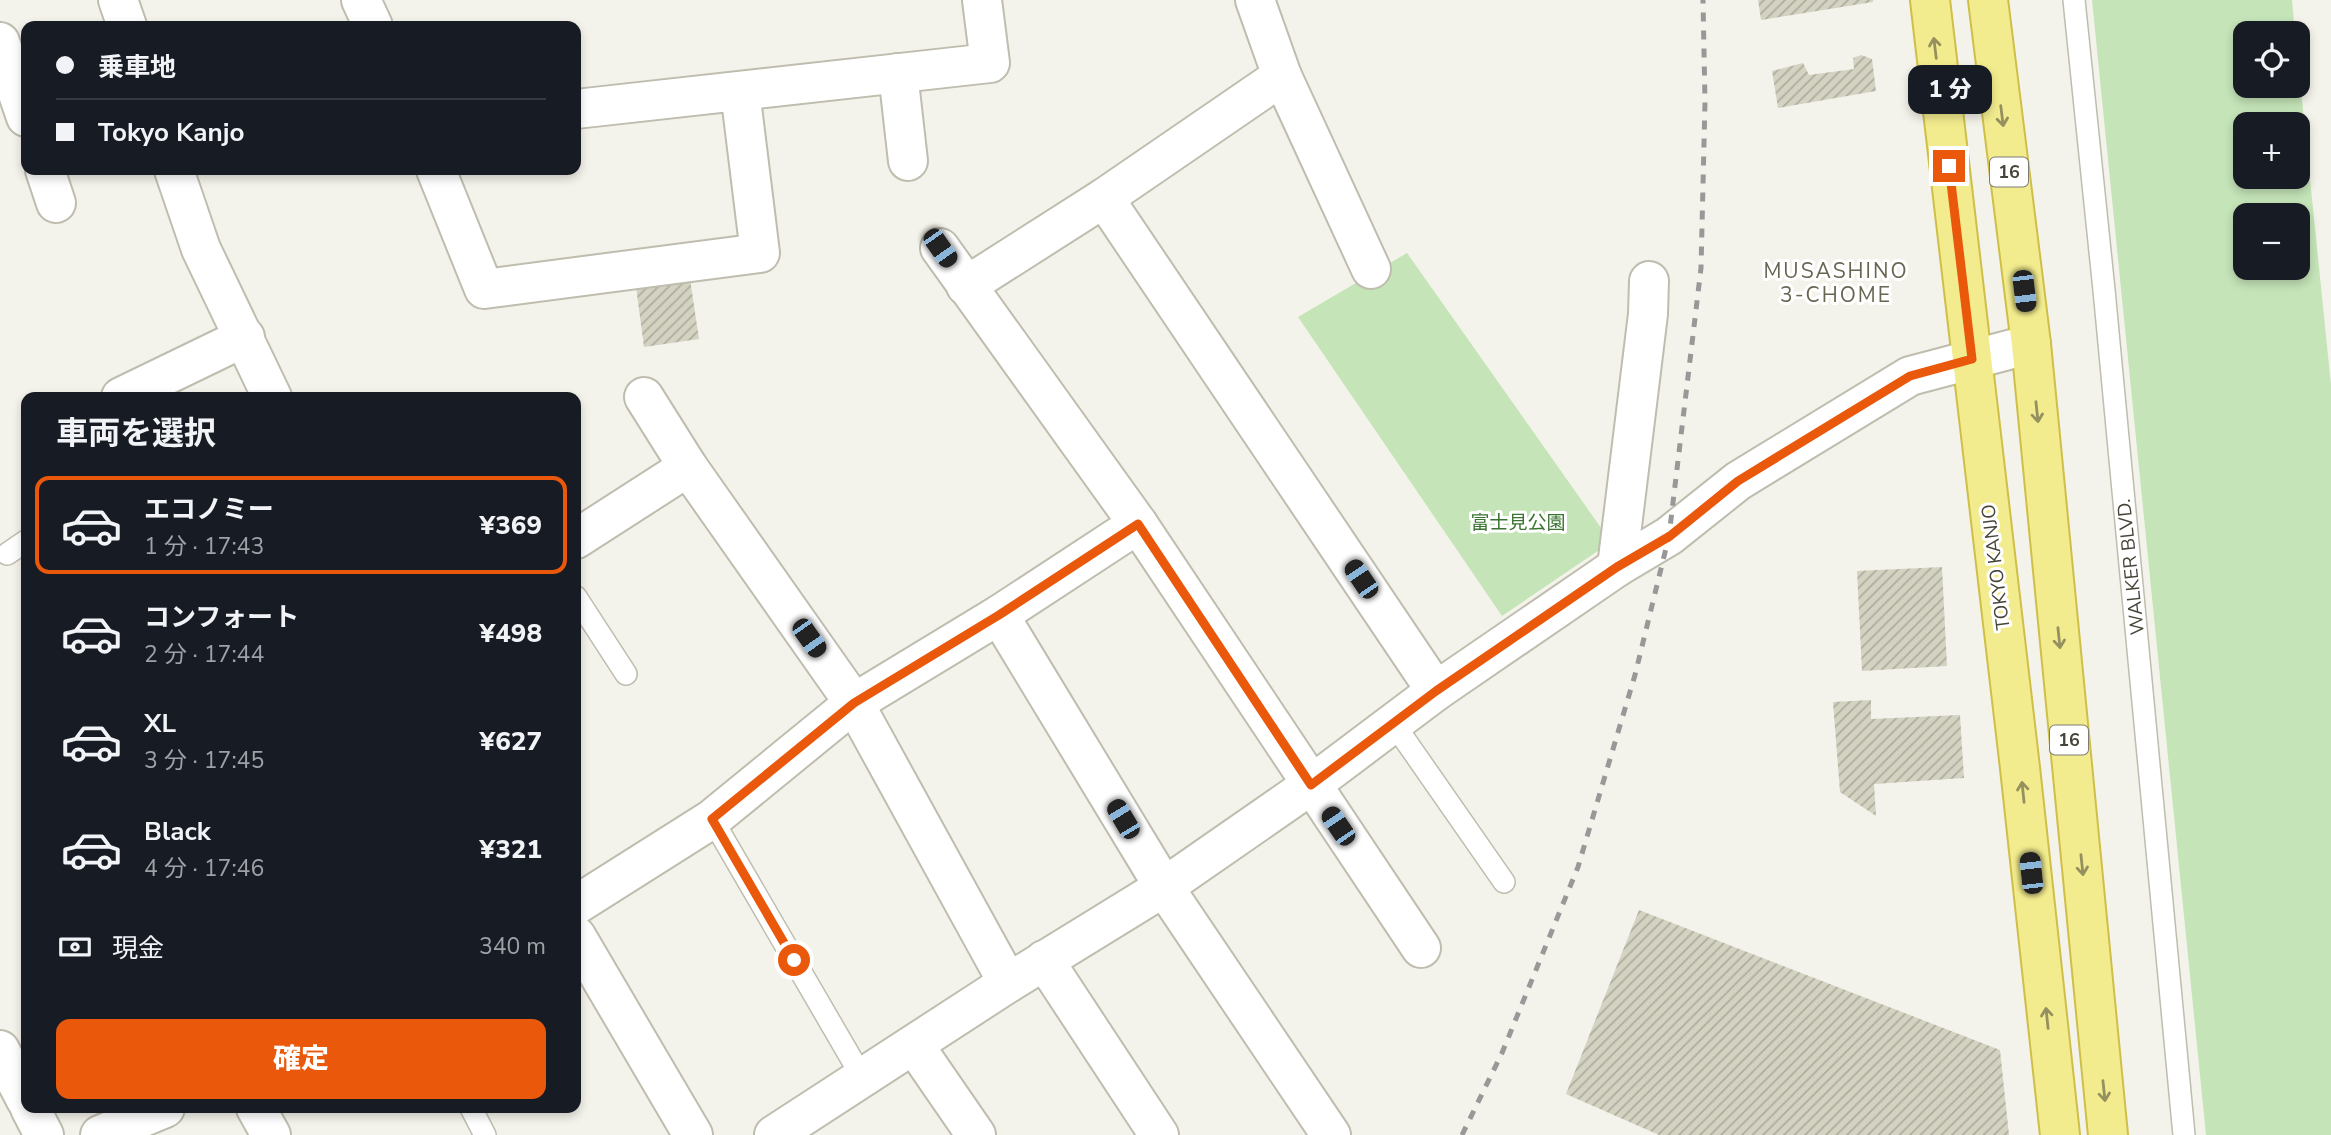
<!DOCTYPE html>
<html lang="ja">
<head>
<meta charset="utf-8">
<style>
	body { margin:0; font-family:"Nunito Sans","Noto Sans JP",sans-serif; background:#20242c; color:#f1f3f6; height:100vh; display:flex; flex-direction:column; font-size:26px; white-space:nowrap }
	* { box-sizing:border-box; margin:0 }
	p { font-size:23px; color:#9ea1a6 }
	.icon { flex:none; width:38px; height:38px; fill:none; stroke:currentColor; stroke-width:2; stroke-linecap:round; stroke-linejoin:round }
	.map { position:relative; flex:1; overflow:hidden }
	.panel { position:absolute; left:21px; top:392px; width:560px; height:721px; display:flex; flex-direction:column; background:#171b24; border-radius:14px; box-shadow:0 4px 10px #0003 }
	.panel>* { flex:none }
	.hud { position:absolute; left:21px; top:21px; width:560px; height:154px; border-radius:14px; box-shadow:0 4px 10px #0003; display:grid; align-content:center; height:154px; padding:0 35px; background:#171b24 }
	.fabs { position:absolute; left:2233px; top:21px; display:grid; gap:14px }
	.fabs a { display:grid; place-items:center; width:77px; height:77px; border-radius:14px; background:#171b24; box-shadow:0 4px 10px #0003; font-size:35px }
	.end { position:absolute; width:32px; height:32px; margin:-16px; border:9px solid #ea580c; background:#fff; box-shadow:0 0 0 4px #fff }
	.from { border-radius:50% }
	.bubble { position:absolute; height:49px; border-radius:14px; background:#171b24; box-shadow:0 4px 10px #0003; font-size:23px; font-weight:800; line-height:49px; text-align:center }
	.car { position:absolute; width:21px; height:42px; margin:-21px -10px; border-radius:9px; box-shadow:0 0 5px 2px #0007; background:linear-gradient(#222 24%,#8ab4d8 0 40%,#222 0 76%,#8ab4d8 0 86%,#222 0) }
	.hud b { display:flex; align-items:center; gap:24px; height:66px; font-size:26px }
	.hud b+b { border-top:2px solid #363941 }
	.hud i { width:18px; height:18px; background:#f1f3f6 }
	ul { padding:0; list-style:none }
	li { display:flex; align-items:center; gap:21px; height:98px; margin:0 14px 10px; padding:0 21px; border:4px solid transparent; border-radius:14px }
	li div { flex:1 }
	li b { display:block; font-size:26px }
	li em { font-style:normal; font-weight:800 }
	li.active { border-color:#ea580c }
	li>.icon { width:63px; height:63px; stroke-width:1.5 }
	h2 { padding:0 35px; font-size:32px; line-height:84px }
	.pay { display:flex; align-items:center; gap:18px; height:77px; padding:0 35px; font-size:26px }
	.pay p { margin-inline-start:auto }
	.button { display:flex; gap:14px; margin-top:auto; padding:14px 35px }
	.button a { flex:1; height:80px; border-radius:14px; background:#ea580c; color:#fff; font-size:28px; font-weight:800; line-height:80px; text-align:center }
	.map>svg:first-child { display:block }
	.green { fill:#c5e4b8; fill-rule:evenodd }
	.building { fill:url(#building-hatch) }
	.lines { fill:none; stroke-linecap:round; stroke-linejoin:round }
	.service-casing { stroke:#bfbdae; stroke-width:24 }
	.minor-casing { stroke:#bfbdae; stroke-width:42 }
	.trunk-casing { stroke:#cfbf49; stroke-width:42 }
	.service { stroke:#fff; stroke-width:21 }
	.minor { stroke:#fff; stroke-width:38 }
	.trunk { stroke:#f3ec8e; stroke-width:38 }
	.rail { stroke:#989898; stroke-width:5; stroke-dasharray:9 9; stroke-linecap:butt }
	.oneway { stroke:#94905f }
	.route { stroke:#ea580c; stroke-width:9 }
	.labels { text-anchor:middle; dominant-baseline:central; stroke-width:6; stroke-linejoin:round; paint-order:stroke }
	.shield { fill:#fff; stroke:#7e7d74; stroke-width:2 }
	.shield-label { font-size:18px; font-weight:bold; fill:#474539 }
	.park-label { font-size:19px; fill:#3a7431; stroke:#fff }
	.street-label { font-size:19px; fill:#474539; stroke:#fff }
	.neighbourhood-label { font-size:21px; letter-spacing:2px; fill:#696551; stroke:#fff }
</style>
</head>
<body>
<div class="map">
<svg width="2331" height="1135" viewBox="0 0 2331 1135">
	<defs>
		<pattern id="building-hatch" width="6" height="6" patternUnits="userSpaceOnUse" patternTransform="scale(1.75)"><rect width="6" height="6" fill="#d4d2c1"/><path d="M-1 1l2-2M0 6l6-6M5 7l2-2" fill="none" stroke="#aeac9e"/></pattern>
	</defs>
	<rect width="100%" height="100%" fill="#f4f3eb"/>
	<g class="green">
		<path d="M 2092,0 L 2292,0 L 2295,33 L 2245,33 L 2245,86 L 2298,86 L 2298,61 L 2331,385 L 2331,1135 L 2206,1135 ZM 2245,124 L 2298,124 L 2298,177 L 2245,177 ZM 2245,215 L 2298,215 L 2298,268 L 2245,268 Z"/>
		<polygon points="1407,253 1611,542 1502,616 1298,317"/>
	</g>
	<g class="building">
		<polygon points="1758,0 1873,0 1873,2 1761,20"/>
		<polygon points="1861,55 1872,59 1876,91 1778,108 1772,71 1803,63 1809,75 1854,69 1853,58"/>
		<polygon points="690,279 699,339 644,347 636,287"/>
		<polygon points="1942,567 1947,666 1862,671 1857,571"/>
		<polygon points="1871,700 1871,719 1960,715 1964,778 1874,784 1876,816 1840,792 1833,702"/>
		<polygon points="1639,910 2000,1050 2009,1135 1659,1135 1566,1094"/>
	</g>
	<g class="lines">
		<g class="service-casing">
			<g id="service">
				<polyline points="2074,0 2104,290 2184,1135"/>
				<polyline points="7,554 26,541"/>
				<polyline points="576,597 626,674"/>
				<polyline points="1394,724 1504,882"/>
				<polyline points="712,819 862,1077"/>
				<polyline points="471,1108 485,1135"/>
			</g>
		</g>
		<g class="minor-casing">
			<g id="minor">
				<polyline points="118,0 127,26"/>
				<polyline points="361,0 373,26"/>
				<polyline points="1255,0 1282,76 1371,269"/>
				<polyline points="0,42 26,117"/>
				<polyline points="898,73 908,161"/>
				<polyline points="576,109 990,63 982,0"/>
				<polyline points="45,170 56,203"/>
				<polyline points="174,170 201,249 272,397"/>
				<polyline points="436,170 484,289 760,253 740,91"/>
				<polyline points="1104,198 1436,691"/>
				<polyline points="940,248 1138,524 1421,948"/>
				<polyline points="966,286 1104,198 1282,76"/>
				<polyline points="121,397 245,337"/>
				<polyline points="644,397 688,467 854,703 1008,983"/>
				<polyline points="576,539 688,467"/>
				<polyline points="1617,567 1648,314 1649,281"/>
				<polyline points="999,615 1164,887 1331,1135"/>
				<polyline points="576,905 712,819 854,703 999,615 1138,524"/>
				<polyline points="576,936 693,1135"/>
				<polyline points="1044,960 1159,1135"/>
				<polyline points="914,1045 976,1135"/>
				<polyline points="0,1050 26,1100"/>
				<polyline points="30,1108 44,1135"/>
				<polyline points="256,1108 271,1135"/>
				<polyline points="100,1135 165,1108"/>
				<polyline points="774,1135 1008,983 1164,887 1311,785 1436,691 1617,567 1669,536 1738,481 1910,376 2031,344"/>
			</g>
		</g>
		<g class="trunk-casing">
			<g id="trunk">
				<polyline points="1930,0 2020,768 2060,1135"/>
				<polyline points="1988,0 2031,344 2108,1135"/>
			</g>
		</g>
		<use href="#service" class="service"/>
		<use href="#minor" class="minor"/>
		<use href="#trunk" class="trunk"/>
		<polyline class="rail" points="1462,1135 1502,1053 1578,867 1635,675 1669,536 1701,268 1705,102 1703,0"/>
	</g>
	<defs><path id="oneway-shaft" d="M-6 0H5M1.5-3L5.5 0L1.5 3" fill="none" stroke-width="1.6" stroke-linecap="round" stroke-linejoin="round" transform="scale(1.75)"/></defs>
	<g class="oneway">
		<use href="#oneway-shaft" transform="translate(1935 48) rotate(-97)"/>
		<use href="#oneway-shaft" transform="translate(2002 116) rotate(83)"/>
		<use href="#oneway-shaft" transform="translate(2037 412) rotate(84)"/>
		<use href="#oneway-shaft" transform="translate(2059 638) rotate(84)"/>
		<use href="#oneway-shaft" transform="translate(2023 792) rotate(-96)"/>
		<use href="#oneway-shaft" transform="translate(2082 865) rotate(84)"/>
		<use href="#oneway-shaft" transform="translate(2047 1018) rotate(-96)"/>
		<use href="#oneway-shaft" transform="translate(2104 1091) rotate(84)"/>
	</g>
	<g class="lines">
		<polyline class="route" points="794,960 712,819 854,703 999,615 1138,524 1311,785 1436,691 1617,567 1670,536 1738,481 1910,376 1972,359 1949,166"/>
	</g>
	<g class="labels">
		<g class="shield">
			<rect x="1990" y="157.5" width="38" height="29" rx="5"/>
			<rect x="2050" y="725.5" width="38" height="29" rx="5"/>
		</g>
		<g class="shield-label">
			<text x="2009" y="172">16</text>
			<text x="2069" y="740">16</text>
		</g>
		<g class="park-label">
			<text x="1518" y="523">富士見公園</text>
		</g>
		<g class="street-label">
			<text transform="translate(1996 567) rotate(-97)">TOKYO KANJO</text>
			<text transform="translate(2131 567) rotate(-96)">WALKER BLVD.</text>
		</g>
		<g class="neighbourhood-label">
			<text x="1836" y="271">MUSASHINO<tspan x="1836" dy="24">3-CHOME</tspan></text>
		</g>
	</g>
</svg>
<div class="fabs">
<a><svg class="icon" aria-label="locate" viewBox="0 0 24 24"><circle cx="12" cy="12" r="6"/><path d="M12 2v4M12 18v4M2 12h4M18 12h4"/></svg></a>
<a>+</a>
<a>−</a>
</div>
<i class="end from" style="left:794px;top:960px"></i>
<i class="end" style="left:1949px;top:166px"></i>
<div class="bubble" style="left:1908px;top:65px;width:84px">1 分</div>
<i class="car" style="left:940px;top:248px;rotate:145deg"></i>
<i class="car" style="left:2024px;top:291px;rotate:173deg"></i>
<i class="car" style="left:1361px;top:579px;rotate:326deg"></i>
<i class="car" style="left:809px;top:638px;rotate:145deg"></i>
<i class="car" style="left:1123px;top:819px;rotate:329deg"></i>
<i class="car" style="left:1338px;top:826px;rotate:326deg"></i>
<i class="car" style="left:2031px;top:873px;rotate:354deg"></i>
<div class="hud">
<b><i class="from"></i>乗車地</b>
<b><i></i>Tokyo Kanjo</b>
</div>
<section class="panel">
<h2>車両を選択</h2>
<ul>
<li class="active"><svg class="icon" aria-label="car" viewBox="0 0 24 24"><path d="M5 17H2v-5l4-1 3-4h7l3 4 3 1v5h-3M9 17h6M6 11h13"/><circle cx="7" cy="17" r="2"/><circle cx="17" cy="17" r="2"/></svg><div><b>エコノミー</b><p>1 分 · 17:43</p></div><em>¥369</em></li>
<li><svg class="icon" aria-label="car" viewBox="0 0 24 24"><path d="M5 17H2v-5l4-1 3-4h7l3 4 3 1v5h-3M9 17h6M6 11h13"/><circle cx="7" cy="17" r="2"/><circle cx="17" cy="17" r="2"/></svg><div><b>コンフォート</b><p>2 分 · 17:44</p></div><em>¥498</em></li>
<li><svg class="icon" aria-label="car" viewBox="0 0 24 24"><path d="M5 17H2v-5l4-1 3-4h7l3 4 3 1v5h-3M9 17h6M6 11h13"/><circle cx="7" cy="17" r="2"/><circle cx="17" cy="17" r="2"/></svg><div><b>XL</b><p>3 分 · 17:45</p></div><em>¥627</em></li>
<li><svg class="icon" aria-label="car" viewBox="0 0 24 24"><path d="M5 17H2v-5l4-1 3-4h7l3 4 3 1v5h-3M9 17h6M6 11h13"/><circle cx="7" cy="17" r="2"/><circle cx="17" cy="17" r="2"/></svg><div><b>Black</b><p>4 分 · 17:46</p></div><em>¥321</em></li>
</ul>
<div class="pay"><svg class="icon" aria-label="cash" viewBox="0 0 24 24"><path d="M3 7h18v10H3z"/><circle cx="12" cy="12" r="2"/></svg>現金<p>340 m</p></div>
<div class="button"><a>確定</a></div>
</section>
</div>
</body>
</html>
